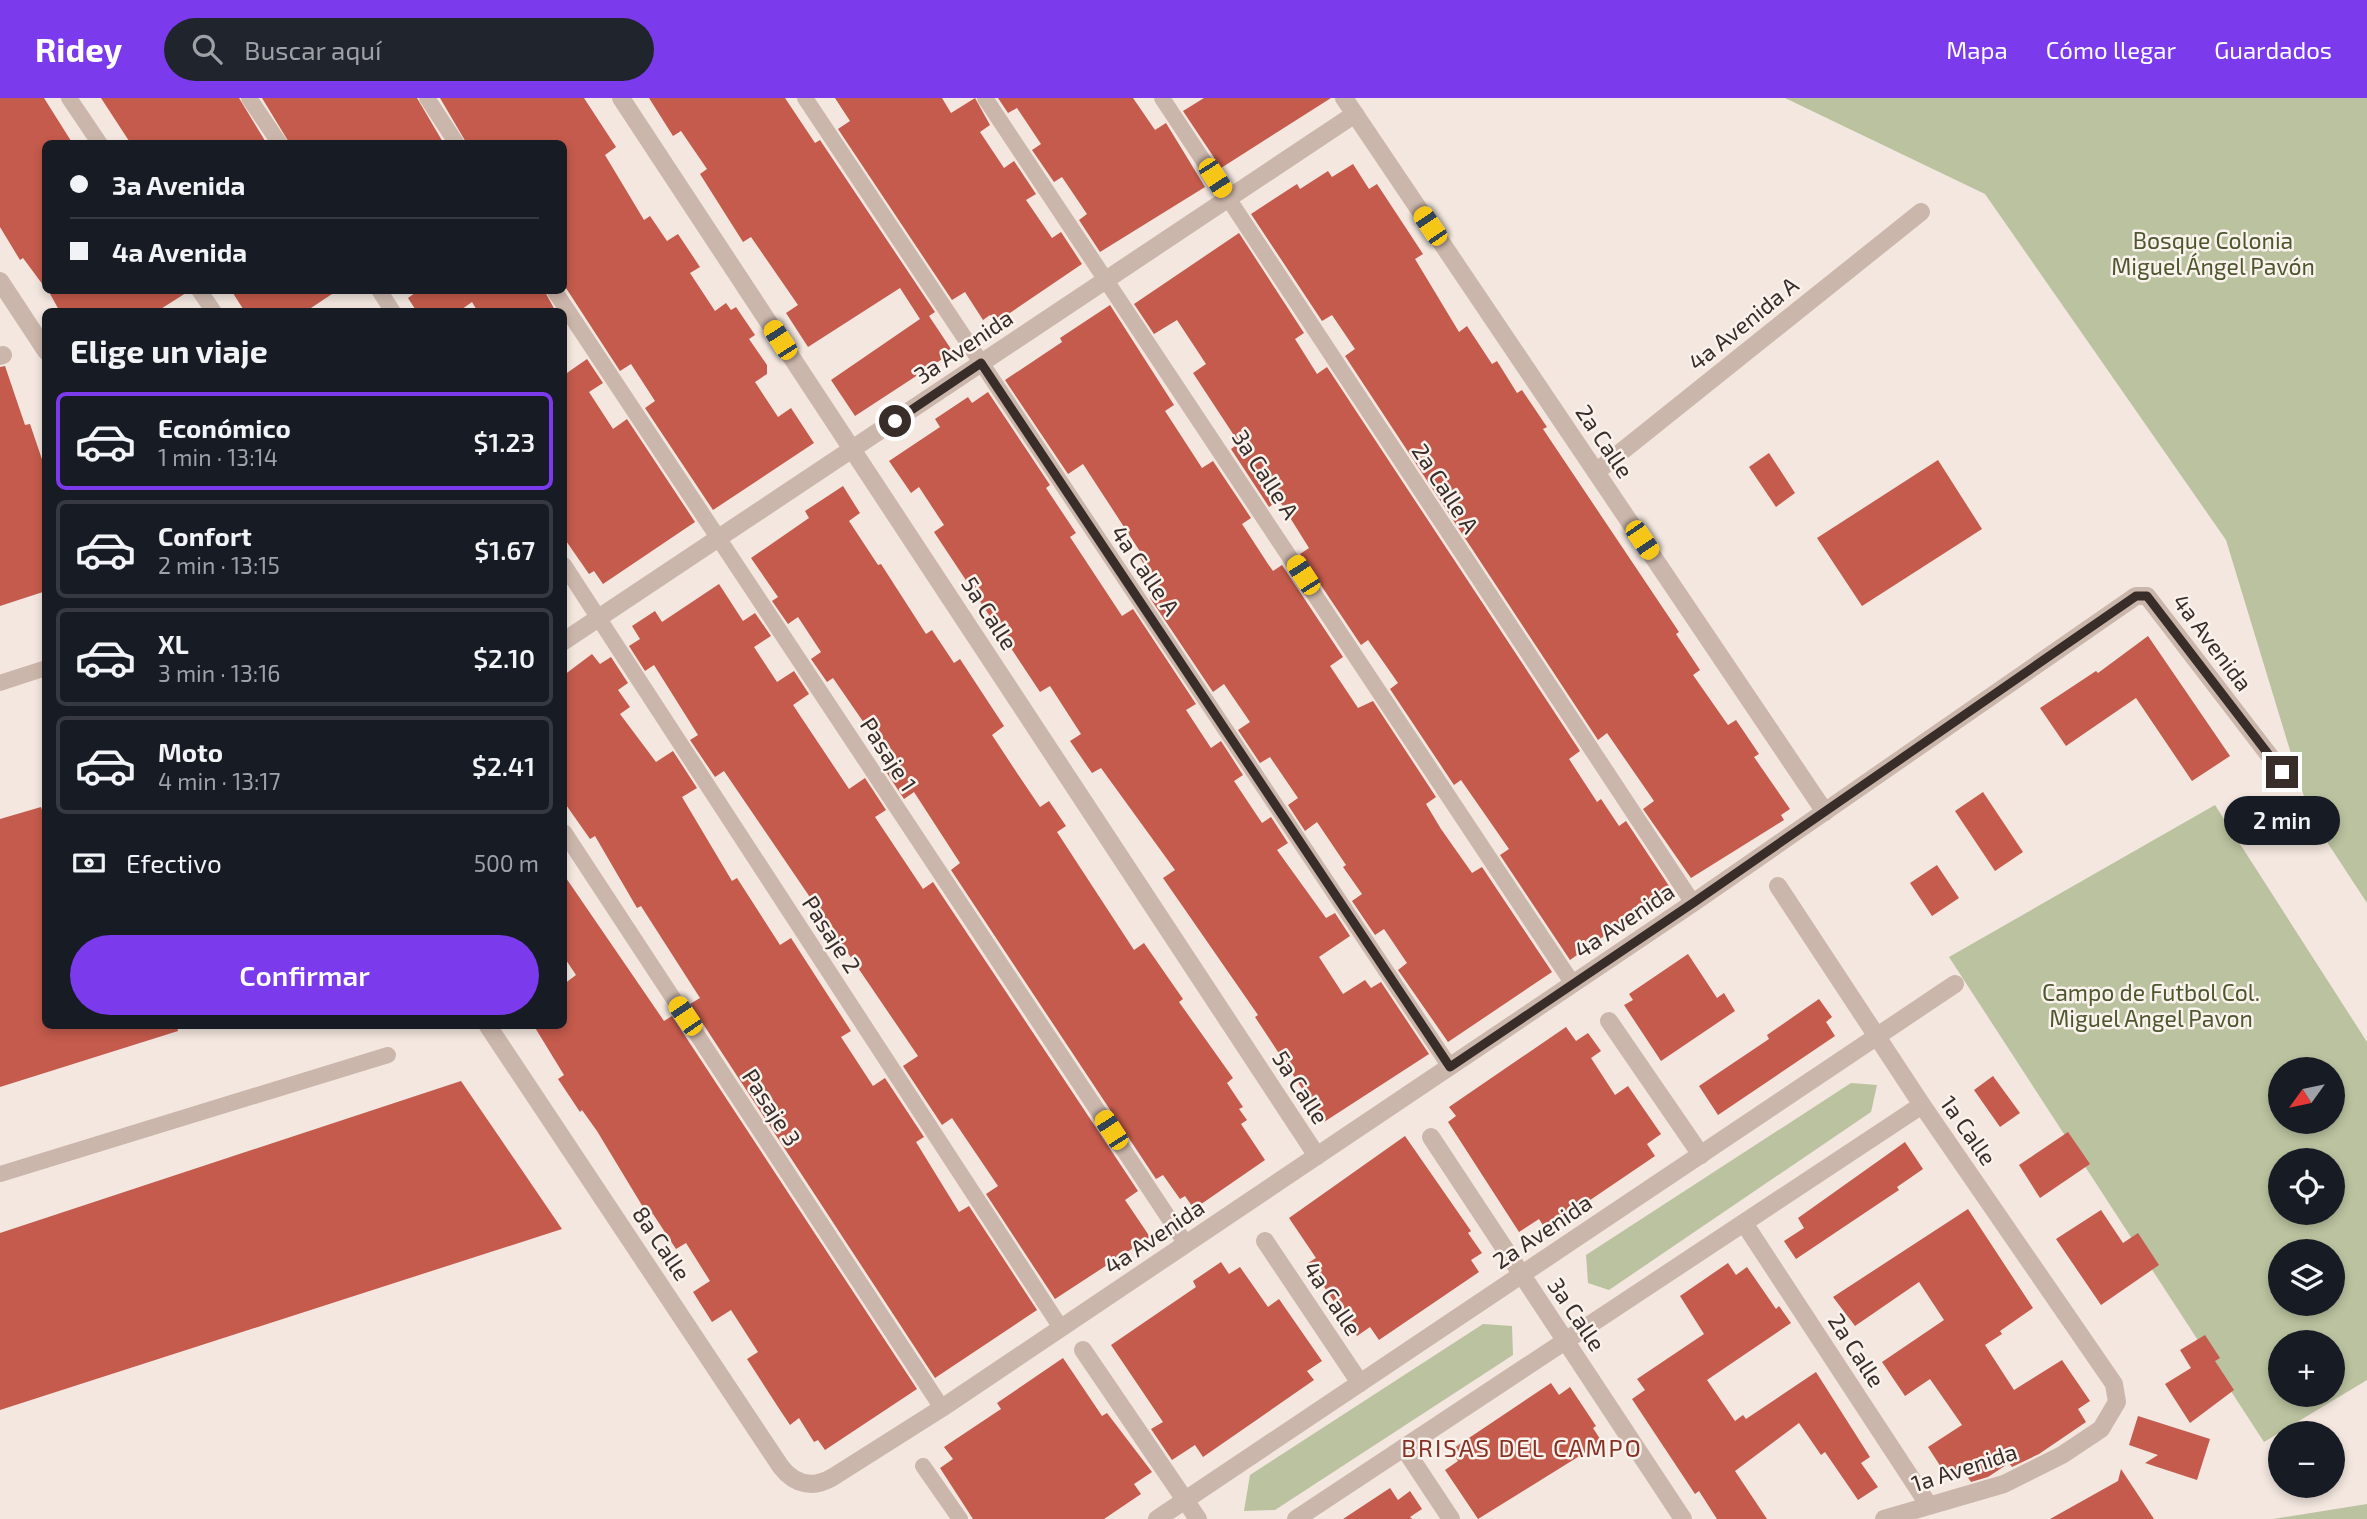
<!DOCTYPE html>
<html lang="es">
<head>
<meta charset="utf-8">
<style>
	body { margin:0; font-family:"Exo 2",sans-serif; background:#20242c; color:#f1f3f6; height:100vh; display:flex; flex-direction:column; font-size:26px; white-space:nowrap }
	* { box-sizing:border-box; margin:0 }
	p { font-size:23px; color:#9ea1a6 }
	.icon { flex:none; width:38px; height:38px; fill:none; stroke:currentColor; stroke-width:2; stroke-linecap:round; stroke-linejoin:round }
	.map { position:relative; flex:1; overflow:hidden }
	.sheet { position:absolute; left:42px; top:210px; width:525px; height:721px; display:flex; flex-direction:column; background:#171b24; border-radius:10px; box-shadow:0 4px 10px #0003 }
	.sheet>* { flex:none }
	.banner { position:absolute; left:42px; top:42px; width:525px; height:154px; border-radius:10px; box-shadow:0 4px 10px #0003; display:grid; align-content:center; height:154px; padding:0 28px; background:#171b24 }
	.needle { width:46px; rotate:237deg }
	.fabs { position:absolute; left:2268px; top:959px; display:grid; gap:14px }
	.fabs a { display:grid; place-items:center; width:77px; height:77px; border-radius:50%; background:#171b24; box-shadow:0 4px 10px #0003; font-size:35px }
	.end { position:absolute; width:32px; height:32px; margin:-16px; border:9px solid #392d2a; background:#fff; box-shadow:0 0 0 4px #fff }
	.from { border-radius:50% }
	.bubble { position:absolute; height:49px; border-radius:24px; background:#171b24; box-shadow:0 4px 10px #0003; font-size:23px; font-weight:600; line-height:49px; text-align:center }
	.car { position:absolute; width:21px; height:42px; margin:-21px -10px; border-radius:9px; box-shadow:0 0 5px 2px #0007; background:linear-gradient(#f5c518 24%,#345 0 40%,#f5c518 0 76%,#345 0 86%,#f5c518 0) }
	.banner b { display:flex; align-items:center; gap:24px; height:66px; font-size:26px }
	.banner b+b { border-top:2px solid #363941 }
	.banner i { width:18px; height:18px; background:#f1f3f6 }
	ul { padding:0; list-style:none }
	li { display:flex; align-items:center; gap:21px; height:98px; margin:0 14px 10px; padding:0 14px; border:4px solid #363941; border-radius:10px }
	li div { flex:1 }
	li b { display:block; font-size:26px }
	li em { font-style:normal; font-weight:600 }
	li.active { border-color:#7c3aed }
	li>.icon { width:63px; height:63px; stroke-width:1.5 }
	h2 { padding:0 28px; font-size:32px; line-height:84px }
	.pay { display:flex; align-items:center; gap:18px; height:77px; padding:0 28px; font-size:26px }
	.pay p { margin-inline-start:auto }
	.action { display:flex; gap:14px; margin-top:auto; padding:14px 28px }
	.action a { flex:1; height:80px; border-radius:42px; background:#7c3aed; color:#fff; font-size:28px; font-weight:600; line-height:80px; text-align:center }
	header { display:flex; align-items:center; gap:42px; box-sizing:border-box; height:98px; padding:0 35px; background:#7c3aed; color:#fff }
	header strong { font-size:33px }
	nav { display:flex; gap:38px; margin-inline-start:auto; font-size:24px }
	.search { width:490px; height:63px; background:#20242c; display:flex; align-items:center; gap:18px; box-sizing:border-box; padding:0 24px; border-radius:38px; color:#9ea1a6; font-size:26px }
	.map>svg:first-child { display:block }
	.green { fill:#bac29f; fill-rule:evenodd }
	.building { fill:#c45b4c }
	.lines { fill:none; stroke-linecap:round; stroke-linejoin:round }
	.service { stroke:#cbb6ab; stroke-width:16 }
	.minor { stroke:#cbb6ab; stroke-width:18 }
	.route { stroke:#392d2a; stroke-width:9 }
	.labels { text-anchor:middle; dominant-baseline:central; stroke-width:5; stroke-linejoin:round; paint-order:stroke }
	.park-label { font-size:23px; fill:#4d572e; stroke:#faf2ec }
	.street-label { font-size:23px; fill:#392d2a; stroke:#faf2ec }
	.neighbourhood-label { font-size:24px; letter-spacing:2px; fill:#873024; stroke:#faf2ec }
</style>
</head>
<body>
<header>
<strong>Ridey</strong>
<div class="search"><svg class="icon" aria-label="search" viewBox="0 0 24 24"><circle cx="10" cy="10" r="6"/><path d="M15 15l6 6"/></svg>Buscar aquí</div>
<nav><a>Mapa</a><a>Cómo llegar</a><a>Guardados</a></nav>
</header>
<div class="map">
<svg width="2367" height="1421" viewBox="0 0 2367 1421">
	<rect width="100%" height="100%" fill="#f3e7df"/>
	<g class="green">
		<polygon points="1785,0 2367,0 2367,805 2310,718 2226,442 1985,96"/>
		<path d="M 2215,707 L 2367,944 L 2367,1282 L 2264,1344 L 1949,859 ZM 2280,971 L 2333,971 L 2333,1024 L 2280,1024 ZM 2280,1062 L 2333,1062 L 2333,1115 L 2280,1115 ZM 2280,1153 L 2333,1153 L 2333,1206 L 2280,1206 ZM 2280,1244 L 2333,1244 L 2333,1297 L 2280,1297 Z"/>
		<polygon points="1851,985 1877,987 1871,1014 1609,1192 1588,1185 1586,1157"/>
		<polygon points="1483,1226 1512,1228 1513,1257 1275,1412 1244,1413 1250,1377"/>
		<polygon points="2367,1406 2367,1421 2273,1421"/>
	</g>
	<g class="building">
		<polygon points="0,0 44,0 73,46 46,46 46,191 23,160 20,162 0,129"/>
		<polygon points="101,0 239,0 267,46 131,46"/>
		<polygon points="262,0 417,0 444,46 290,46"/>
		<polygon points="440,0 584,0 616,49 605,57 644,122 650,118 667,143 678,136 700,169 690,175 715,213 726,205 731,212 736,209 755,237 749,241 767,267 767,276 755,284 778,319 791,310 814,345 713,412 645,310 655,303 631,266 620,273 564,187 564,46 467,46"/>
		<polygon points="649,0 785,0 815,45 820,42 935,214 929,218 953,254 855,318 831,282 920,221 900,190 808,249 786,215 798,207 751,139 743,144 700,76 707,71 681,33 673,38"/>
		<polygon points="835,0 942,0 951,15 975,0 990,27 980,34 1004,70 1014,63 1036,96 1026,102 1052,140 1061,134 1082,166 995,225 990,217 983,222 965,194 952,202 838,31 850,23"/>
		<polygon points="998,0 1133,0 1155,32 1166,25 1205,89 1100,154 1079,122 1087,116 1062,79 1054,84 1032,52 1041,46 1017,10 1008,15"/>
		<polygon points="1204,0 1331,0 1221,70 1183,13"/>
		<polygon points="1353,66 1369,91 1377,86 1423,156 1415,161 1459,234 1467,228 1492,266 1497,263 1517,295 1522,292 1547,329 1543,331 1679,534 1676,536 1700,572 1693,577 1728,627 1736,622 1759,656 1754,659 1790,711 1781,717 1784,722 1691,780 1643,711 1654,703 1607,635 1598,642 1345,258 1355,251 1332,217 1322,223 1251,116 1297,86 1300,91 1328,73 1332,79"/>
		<polygon points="1239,135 1304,235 1295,241 1317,276 1327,269 1580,653 1569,661 1597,704 1601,701 1619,728 1626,723 1671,791 1570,862 1500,757 1509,751 1461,682 1454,687 1390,591 1398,585 1368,542 1361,547 1300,456 1309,450 1279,402 1269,409 1231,351 1239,345 1193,275 1206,266 1177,222 1154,236 1134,206"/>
		<polygon points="48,192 189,192 189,193 156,214 60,214"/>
		<polygon points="231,192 338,192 305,214 245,214"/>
		<polygon points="419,192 544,192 556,214 478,214 472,204 458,214 417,214 408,200"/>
		<polygon points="1110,207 1174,307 1165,313 1202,370 1213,363 1251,420 1242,426 1268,466 1273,473 1282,467 1343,559 1330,568 1358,610 1373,603 1436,699 1426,706 1441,731 1472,775 1482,769 1552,874 1448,944 1398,872 1407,865 1384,831 1375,837 1352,803 1362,796 1343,769 1346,767 1317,724 1305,733 1288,707 1298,700 1270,659 1260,665 1238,632 1250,624 1224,586 1213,594 1150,500 1161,493 1138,457 1141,455 1083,366 1068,376 1005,282 1062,244 1060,240"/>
		<polygon points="587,261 603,285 589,294 613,331 627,321 695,424 603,486 594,473 589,476 564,440 564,277"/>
		<polygon points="5,268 25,327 30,326 46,373 46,493 0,508 0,269"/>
		<polygon points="988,294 1050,387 1046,390 1076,435 1070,439 1122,518 1133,511 1196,606 1186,612 1211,650 1221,643 1243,677 1234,683 1262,725 1271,719 1288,745 1277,752 1326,820 1335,815 1350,838 1319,859 1343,896 1365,882 1371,890 1381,884 1429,956 1324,1024 1255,919 1258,917 1163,780 1175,772 1101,670 1092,675 1070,643 1081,636 1050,588 1040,594 934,434 944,427 919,389 911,395 889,363 940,329 935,321 968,299 972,305"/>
		<polygon points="1769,355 1795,395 1776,409 1749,369"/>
		<polygon points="1938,362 1982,431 1862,508 1817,440"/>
		<polygon points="843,388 860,415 849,423 878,467 881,466 926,536 932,532 954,565 960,561 1004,628 992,637 1019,678 1040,709 1049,703 1066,728 1057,734 1134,852 1144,845 1183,901 1179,904 1233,980 1227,985 1243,1009 1239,1011 1247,1022 1241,1026 1265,1062 1194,1111 1185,1098 1180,1101 1163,1077 1156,1081 951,772 960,765 914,694 904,701 883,669 891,664 833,580 827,584 811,561 821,554 798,519 788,526 772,503 778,499 751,460 809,420 805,413"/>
		<polygon points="719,486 743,523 755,515 771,538 754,549 777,584 794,573 809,596 793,607 849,691 865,680 886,712 875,719 923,791 933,784 1138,1093 1125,1102 1150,1139 1055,1201 986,1096 998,1088 952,1020 942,1027 903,968 918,958 724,673 715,679 690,642 698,637 654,567 645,573 629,548 640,541 632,528 655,513 662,524"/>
		<polygon points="2148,538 2230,658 2192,683 2136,600 2066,648 2040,610 2096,573 2098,575"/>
		<polygon points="592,556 600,566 611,559 628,585 618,592 630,609 620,616 656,664 673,653 697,690 682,699 732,783 737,780 780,847 791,840 851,933 841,939 873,988 885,980 924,1039 916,1044 959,1114 969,1108 1037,1212 935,1280 690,906 700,900 641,808 637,810 595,738 590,741 564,704 564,577"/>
		<polygon points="1983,694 2023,754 1995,773 1955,713"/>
		<polygon points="41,709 46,724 46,928 177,928 178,933 0,989 0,721"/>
		<polygon points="1937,767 1959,800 1932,818 1910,785"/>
		<polygon points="564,777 664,923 672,918 917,1291 825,1352 818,1342 814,1344 799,1320 790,1327 780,1312 747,1261 758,1254 731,1212 712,1224 693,1194 710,1183 686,1145 676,1151 653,1116 649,1119 597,1033 582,1012 580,1014 558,981 564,977 534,928 564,928 564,886 576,877 564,859"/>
		<polygon points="1688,856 1717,900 1724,895 1735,913 1661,963 1624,907 1633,902 1629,896"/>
		<polygon points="1819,901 1832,919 1826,924 1835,938 1718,1017 1699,988 1769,941 1767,937"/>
		<polygon points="1566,929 1576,943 1588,935 1601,953 1591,960 1615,997 1628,988 1661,1036 1647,1046 1655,1058 1546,1132 1539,1121 1519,1134 1448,1024 1456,1018 1449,1009"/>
		<polygon points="1993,978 2020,1015 2000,1029 1974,992"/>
		<polygon points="461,983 562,1131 0,1312 0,1135"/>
		<polygon points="2068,1034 2090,1066 2040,1100 2019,1067"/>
		<polygon points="1405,1038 1471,1133 1468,1135 1482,1155 1471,1162 1479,1174 1379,1242 1370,1229 1357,1238 1308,1165 1316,1160 1289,1120"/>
		<polygon points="1905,1044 1923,1071 1897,1089 1899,1092 1796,1161 1784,1143 1804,1130 1798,1120"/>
		<polygon points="1968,1111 2033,1210 2000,1233 2002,1236 1985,1247 2014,1292 2062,1262 2090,1303 2078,1311 2086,1324 2039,1356 2012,1369 2009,1365 1988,1379 1971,1384 1962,1371 1948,1380 1928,1349 1962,1327 1930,1281 1905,1298 1882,1264 1944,1222 1919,1184 1855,1228 1833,1199"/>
		<polygon points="2101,1112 2123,1145 2138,1135 2159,1167 2101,1207 2056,1141"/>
		<polygon points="1221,1164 1229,1176 1240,1169 1268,1209 1279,1201 1322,1263 1307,1273 1314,1282 1203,1359 1195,1347 1172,1362 1151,1331 1163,1324 1111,1247 1196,1189 1193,1183"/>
		<polygon points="1728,1165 1736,1177 1747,1169 1776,1211 1779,1208 1791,1225 1707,1282 1735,1323 1743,1317 1746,1321 1816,1274 1870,1359 1861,1365 1878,1389 1858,1402 1825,1354 1821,1357 1799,1325 1735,1373 1767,1421 1717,1421 1699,1393 1695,1396 1632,1301 1645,1292 1637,1281 1704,1236 1680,1198"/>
		<polygon points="2205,1237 2220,1260 2215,1263 2234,1292 2190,1325 2165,1286 2191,1270 2180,1252"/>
		<polygon points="1063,1260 1102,1318 1107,1315 1152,1374 1134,1386 1141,1396 1104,1421 973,1421 940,1370 953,1361 944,1349 1001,1311 997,1305"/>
		<polygon points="1551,1285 1559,1297 1570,1289 1596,1328 1593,1330 1602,1344 1478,1421 1445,1372 1458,1363 1451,1352"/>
		<polygon points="2138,1318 2210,1341 2197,1382 2145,1365 2158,1357 2129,1347"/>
		<polygon points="2121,1371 2154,1421 2050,1421 2118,1383"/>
		<polygon points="1390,1390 1398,1402 1410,1393 1422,1411 1410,1419 1412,1421 1343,1421"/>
	</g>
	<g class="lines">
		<g class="service">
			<polyline points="69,0 100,46"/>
			<polyline points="249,0 280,46"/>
			<polyline points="427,0 457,46"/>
			<polyline points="805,0 1450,969"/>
			<polyline points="985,0 1573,886"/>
			<polyline points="1162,0 1693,805"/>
			<polyline points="199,192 214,214"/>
			<polyline points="379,192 393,214"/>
			<polyline points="554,192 1186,1146"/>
			<polyline points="564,467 1061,1230"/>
			<polyline points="0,585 46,570"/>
			<polyline points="564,734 942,1310"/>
			<polyline points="0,1076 388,957"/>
			<polyline points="923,1368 960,1421"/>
		</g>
		<g class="minor">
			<polyline points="621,0 1317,1058"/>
			<polyline points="1344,0 1825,714"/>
			<polyline points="0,183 46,253"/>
			<polyline points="0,258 3,257"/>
			<polyline points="1596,374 1921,114"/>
			<polyline points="564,543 1355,16"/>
			<polyline points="1778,788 1922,1007 2114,1286 2117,1304 2101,1331 2062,1357 2004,1386 1884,1421"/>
			<polyline points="1609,923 1701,1057"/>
			<path d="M 488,928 L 781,1369 C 795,1387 813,1391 833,1379 L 942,1310 L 1693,805 L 2136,498 L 2147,498 L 2282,674"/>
			<polyline points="1431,1039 1683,1421"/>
			<polyline points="1744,1125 1928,1406"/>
			<polyline points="1265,1143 1360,1285"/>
			<polyline points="1083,1252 1198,1421"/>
			<polyline points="1404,1350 1451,1421"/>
			<polyline points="1157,1421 1955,886"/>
			<polyline points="1296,1421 1922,1007"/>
		</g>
	</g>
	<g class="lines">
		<polyline class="route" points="895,323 981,265 1450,969 1693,805 2136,498 2147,498 2282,674"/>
	</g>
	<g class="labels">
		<g class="park-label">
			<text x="2213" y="142">Bosque Colonia<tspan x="2213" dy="26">Miguel Ángel Pavón</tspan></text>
			<text x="2151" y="894">Campo de Futbol Col.<tspan x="2151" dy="26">Miguel Angel Pavon</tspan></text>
		</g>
		<g class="street-label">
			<text transform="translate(1743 225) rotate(-39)">4a Avenida A</text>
			<text transform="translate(963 248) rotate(-34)">3a Avenida</text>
			<text transform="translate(1605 343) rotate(56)">2a Calle</text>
			<text transform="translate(1266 376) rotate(57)">3a Calle A</text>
			<text transform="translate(1446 390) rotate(57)">2a Calle A</text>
			<text transform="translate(1146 472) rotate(56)">4a Calle A</text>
			<text transform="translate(990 515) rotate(57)">5a Calle</text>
			<text transform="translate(2213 544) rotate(53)">4a Avenida</text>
			<text transform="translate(889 656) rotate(57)">Pasaje 1</text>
			<text transform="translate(1624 822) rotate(-34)">4a Avenida</text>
			<text transform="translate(832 836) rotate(57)">Pasaje 2</text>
			<text transform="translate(1301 989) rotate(57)">5a Calle</text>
			<text transform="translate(772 1009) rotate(57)">Pasaje 3</text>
			<text transform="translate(1969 1032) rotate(55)">1a Calle</text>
			<text transform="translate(1542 1133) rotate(-34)">2a Avenida</text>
			<text transform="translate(1154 1138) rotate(-34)">4a Avenida</text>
			<text transform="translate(662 1145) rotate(56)">8a Calle</text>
			<text transform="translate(1333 1200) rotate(56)">4a Calle</text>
			<text transform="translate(1577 1216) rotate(56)">3a Calle</text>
			<text transform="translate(1857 1252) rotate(57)">2a Calle</text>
			<text transform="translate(1964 1369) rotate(-18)">1a Avenida</text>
		</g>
		<g class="neighbourhood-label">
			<text x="1522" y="1349">BRISAS DEL CAMPO</text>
		</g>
	</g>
</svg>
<div class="fabs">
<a><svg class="needle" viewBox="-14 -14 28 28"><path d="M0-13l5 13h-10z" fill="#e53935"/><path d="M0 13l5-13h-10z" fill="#9ea1a6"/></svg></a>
<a><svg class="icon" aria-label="locate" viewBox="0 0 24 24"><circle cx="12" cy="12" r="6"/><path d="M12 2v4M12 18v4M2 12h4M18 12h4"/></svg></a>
<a><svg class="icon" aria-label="layers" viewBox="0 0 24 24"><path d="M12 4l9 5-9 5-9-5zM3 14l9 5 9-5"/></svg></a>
<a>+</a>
<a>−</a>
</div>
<i class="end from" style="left:895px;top:323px"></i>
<i class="end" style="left:2282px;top:674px"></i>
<div class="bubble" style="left:2224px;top:698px;width:116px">2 min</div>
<i class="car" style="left:1215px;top:80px;rotate:147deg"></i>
<i class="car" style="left:1430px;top:128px;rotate:326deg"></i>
<i class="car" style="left:780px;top:242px;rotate:327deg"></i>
<i class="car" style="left:1642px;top:442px;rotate:146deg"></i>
<i class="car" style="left:1303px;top:477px;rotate:327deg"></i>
<i class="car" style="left:685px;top:918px;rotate:326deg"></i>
<i class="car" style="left:1111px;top:1032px;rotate:327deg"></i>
<div class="banner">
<b><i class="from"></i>3a Avenida</b>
<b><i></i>4a Avenida</b>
</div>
<section class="sheet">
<h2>Elige un viaje</h2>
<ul>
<li class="active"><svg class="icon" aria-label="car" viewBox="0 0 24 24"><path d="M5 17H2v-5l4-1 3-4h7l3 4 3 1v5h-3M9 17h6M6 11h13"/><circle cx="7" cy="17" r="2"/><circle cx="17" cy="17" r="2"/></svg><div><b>Económico</b><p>1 min · 13:14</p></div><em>$1.23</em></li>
<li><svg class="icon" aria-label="car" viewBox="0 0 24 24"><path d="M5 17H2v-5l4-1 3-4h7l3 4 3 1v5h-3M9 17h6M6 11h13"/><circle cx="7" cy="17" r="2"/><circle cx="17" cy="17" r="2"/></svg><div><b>Confort</b><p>2 min · 13:15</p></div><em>$1.67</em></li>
<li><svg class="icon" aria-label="car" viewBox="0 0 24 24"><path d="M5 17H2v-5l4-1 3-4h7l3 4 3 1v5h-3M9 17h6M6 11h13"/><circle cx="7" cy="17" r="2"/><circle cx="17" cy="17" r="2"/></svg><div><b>XL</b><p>3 min · 13:16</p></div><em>$2.10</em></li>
<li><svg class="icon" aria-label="car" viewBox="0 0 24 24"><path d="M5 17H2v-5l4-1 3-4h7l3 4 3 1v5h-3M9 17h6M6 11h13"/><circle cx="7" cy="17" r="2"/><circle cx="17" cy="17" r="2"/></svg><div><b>Moto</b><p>4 min · 13:17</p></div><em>$2.41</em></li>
</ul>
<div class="pay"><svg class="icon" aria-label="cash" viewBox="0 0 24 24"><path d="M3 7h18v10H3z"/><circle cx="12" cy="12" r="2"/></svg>Efectivo<p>500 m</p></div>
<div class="action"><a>Confirmar</a></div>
</section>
</div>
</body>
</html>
